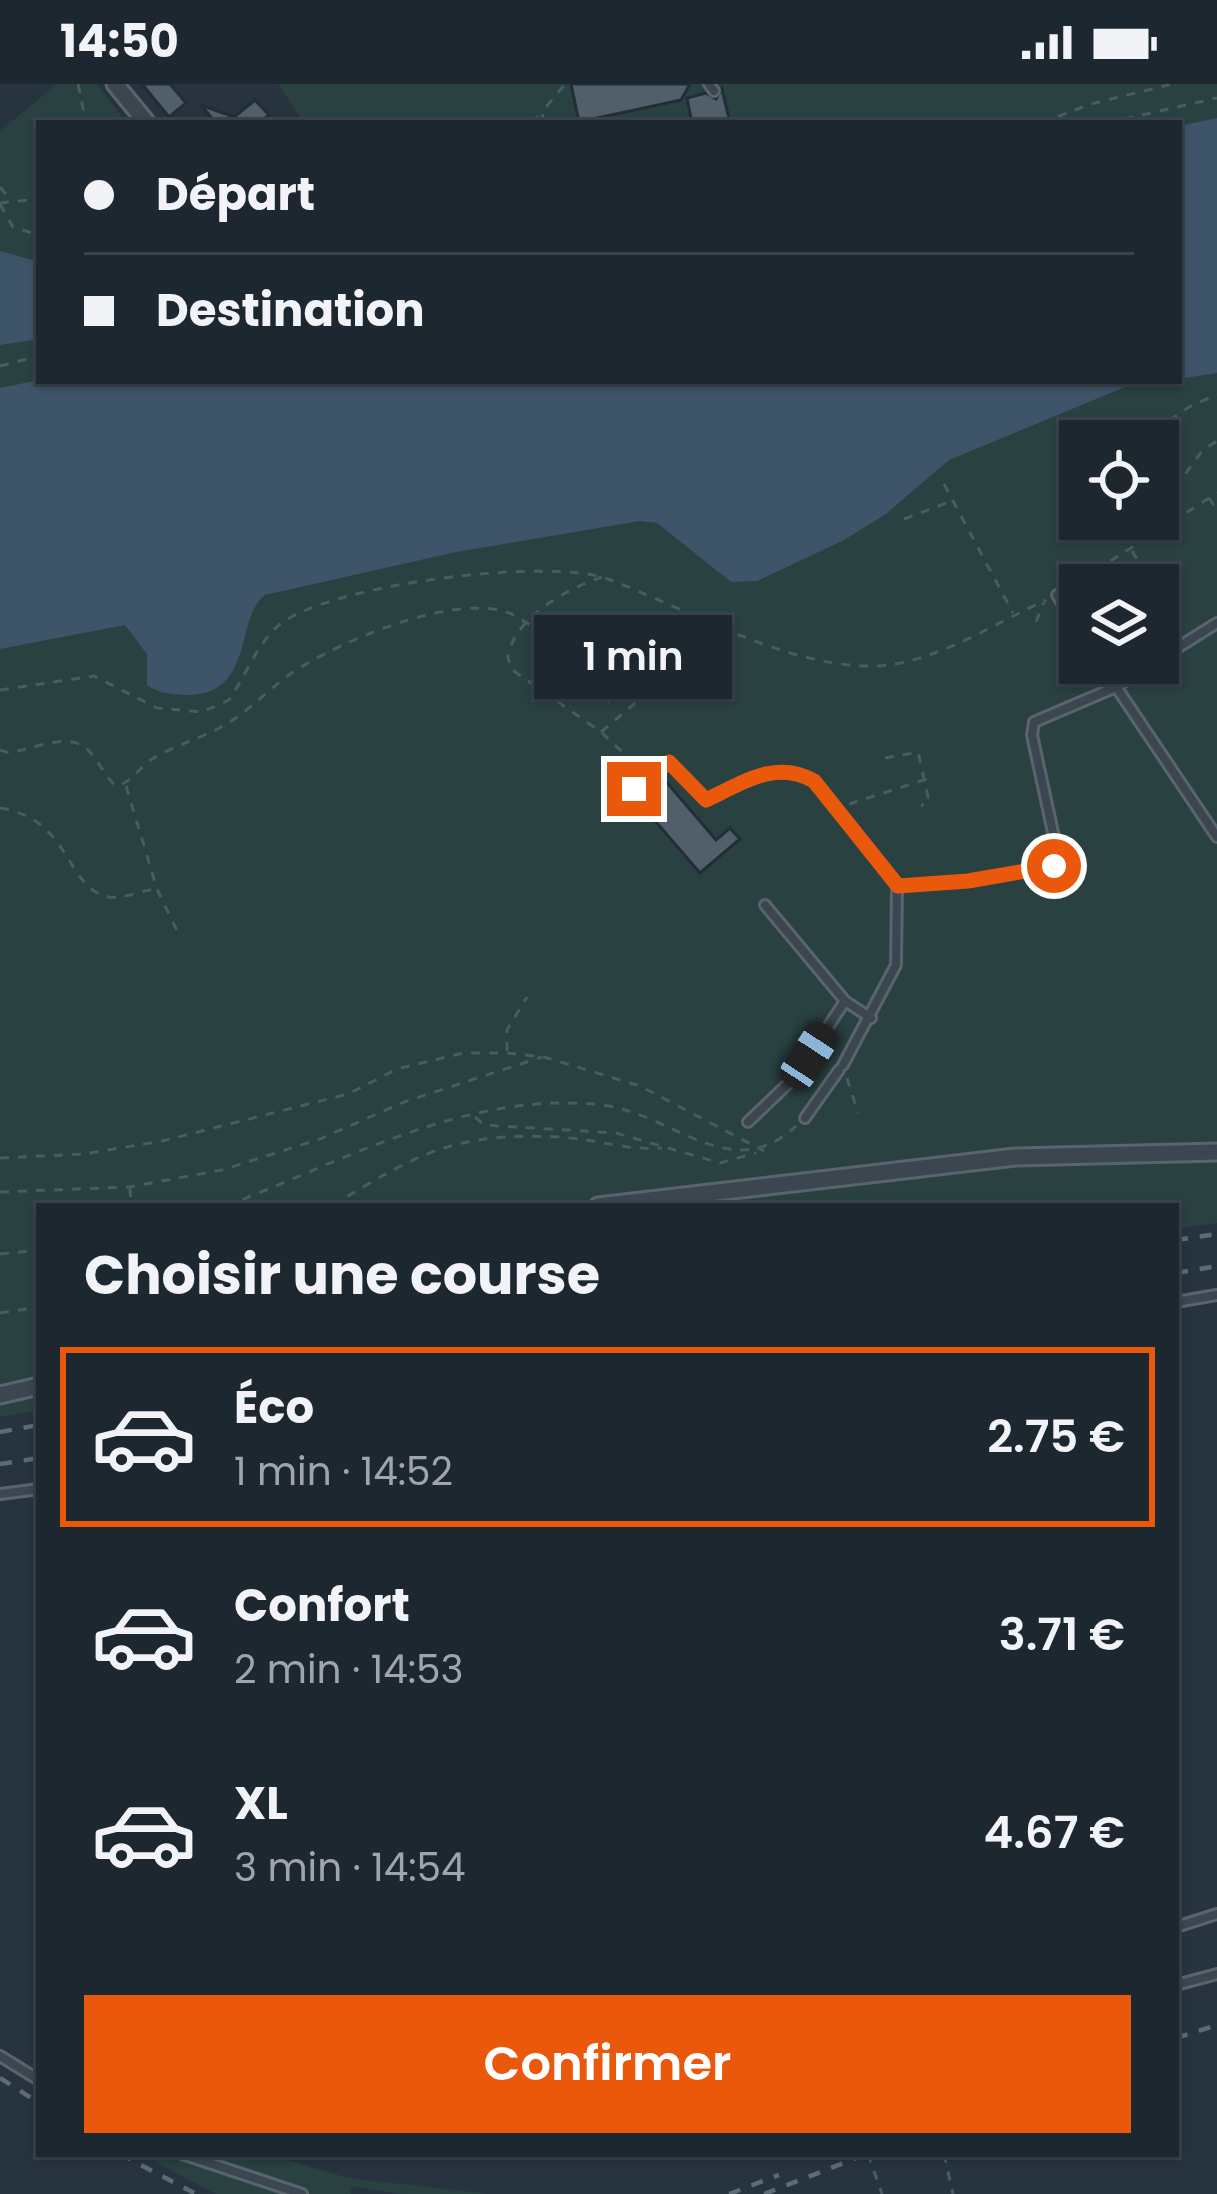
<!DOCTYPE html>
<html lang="fr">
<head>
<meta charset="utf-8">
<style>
	body { margin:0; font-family:Poppins,sans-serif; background:#252f38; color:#f1f3f6; height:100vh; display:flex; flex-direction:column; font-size:45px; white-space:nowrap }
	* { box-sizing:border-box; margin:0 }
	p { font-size:39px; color:#a0a5ab }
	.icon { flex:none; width:66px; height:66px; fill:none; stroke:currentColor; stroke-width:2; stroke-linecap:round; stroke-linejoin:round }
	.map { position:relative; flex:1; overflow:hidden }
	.panel { position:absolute; left:36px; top:1119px; width:1143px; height:954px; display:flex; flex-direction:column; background:#1d2730; border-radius:0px; box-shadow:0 3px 9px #0004,0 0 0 3px #3b444c }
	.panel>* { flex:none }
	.top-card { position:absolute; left:36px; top:36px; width:1146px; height:264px; border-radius:0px; box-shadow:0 3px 9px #0004,0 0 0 3px #3b444c; display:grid; align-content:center; height:264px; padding:0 48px; background:#1d2730 }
	.controls { position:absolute; left:1059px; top:336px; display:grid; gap:24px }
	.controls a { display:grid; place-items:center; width:120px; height:120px; border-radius:0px; background:#1d2730; box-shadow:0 3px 9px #0004,0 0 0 3px #3b444c; font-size:60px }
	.end { position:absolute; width:54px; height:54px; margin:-27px; border:15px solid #ea580c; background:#fff; box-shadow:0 0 0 6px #fff }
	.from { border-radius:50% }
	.bubble { position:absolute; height:84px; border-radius:0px; background:#1d2730; box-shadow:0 3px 9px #0004,0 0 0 3px #3b444c; font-size:39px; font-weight:600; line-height:84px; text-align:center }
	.car { position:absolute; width:36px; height:72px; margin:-36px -18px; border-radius:15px; box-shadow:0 0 9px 3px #0007; background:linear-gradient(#222 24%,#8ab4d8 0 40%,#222 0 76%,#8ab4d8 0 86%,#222 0) }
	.top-card b { display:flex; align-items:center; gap:42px; height:114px; font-size:45px }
	.top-card b+b { border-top:3px solid #3b444c }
	.top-card i { width:30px; height:30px; background:#f1f3f6 }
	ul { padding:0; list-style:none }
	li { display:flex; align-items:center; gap:36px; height:180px; margin:0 24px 18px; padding:0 24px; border:6px solid transparent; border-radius:0px }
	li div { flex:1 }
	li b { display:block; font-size:45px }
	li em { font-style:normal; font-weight:600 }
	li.selected { border-color:#ea580c }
	li>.icon { width:108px; height:108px; stroke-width:1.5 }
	h2 { padding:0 48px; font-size:54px; line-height:144px }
	.button { display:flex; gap:24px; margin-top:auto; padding:24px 48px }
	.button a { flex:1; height:138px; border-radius:0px; background:#ea580c; color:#fff; font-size:48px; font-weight:600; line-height:138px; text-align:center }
	.status { display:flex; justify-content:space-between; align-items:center; height:84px; padding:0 60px; background:#1d2730; direction:ltr }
	.status svg { height:33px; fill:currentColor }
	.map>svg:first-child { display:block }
	.green { fill:#294141; fill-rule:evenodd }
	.water { fill:#3e5468 }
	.building { fill:#515f6b; stroke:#222d37; stroke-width:3 }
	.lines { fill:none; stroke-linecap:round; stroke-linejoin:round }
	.lane-casing { stroke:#59646d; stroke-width:14 }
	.street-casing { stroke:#59646d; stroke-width:21 }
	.path { stroke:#485d5d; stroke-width:3; stroke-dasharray:9 9; stroke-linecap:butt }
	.lane { stroke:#3b4650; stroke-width:8 }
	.street { stroke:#3b4650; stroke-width:15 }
	.rail { stroke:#5e6a77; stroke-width:4.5; stroke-dasharray:12 12; stroke-linecap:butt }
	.route { stroke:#ea580c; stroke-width:15 }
</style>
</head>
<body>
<div class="status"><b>14:50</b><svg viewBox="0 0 49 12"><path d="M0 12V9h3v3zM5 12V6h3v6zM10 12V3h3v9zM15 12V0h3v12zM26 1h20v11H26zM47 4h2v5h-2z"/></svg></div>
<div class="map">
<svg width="1217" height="2110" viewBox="0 0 1217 2110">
	<rect width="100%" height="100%" fill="#273440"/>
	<g class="green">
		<path d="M 57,0 L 96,0 L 127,39 L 39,39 L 39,297 L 1179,297 L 1179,39 L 304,39 L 278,0 L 1217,0 L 1217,1139 L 1176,1145 L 1176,1122 L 39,1122 L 39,1326 L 0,1333 L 0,47 ZM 1080,357 L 1158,357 L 1158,435 L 1080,435 ZM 1080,501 L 1158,501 L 1158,579 L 1080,579 Z"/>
		<polygon points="140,2070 269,2070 348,2094 491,2110 402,2110 350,2102 351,2110 216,2110"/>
	</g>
	<g class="water">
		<polygon points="1217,34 1217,289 1179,295 1179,42"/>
		<polygon points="0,167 39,178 39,255 0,261"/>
		<path d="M 39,296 L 39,297 L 1164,297 L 1125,303 L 949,376 L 886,430 L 844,456 L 757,497 L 731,498 L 657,439 L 640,437 L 456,468 L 265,511 C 234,534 256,614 183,611 C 170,610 158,609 147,601 L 147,570 L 125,541 L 0,565 L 0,304 Z"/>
	</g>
	<g class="building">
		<polygon points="142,0 170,0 186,19 169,33"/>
		<polygon points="571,0 690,0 681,16 579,38"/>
		<polygon points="722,5 730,39 692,39 687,14 706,9 716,15"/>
		<polygon points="255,16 269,31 259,39 216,39 201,21 234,33"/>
		<polygon points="663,694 716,756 730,744 740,755 700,789 637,716"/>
	</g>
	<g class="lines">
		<g class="lane-casing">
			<g id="lane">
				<polyline points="709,0 714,7"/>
				<polyline points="1057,511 1080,547"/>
				<polyline points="1158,576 1217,539"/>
				<polyline points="1100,579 1217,753"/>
				<path d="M 634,705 L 669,678 L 706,716 C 742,699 776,675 815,697 L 897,802 L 968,797 L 1060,781 L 1032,651 L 1034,638 L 1116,603 L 1154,579"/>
				<polyline points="765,821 845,917 871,934"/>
				<polyline points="843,981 896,881 897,802"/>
				<polyline points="805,1034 839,986"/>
				<polyline points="748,1038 795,993 845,917"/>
				<polyline points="1176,1218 1217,1211"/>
				<polyline points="0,1410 39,1405"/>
				<polyline points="1176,1843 1217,1830"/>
				<polyline points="1176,1901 1217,1890"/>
				<polyline points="0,1972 39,1996"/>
				<polyline points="182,2070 302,2110"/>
			</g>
		</g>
		<g class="street-casing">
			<g id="street">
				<polyline points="115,0 147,39"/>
				<polyline points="598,1122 1015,1073 1217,1068"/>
				<polyline points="0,1311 39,1302"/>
			</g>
		</g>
		<g class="path">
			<polyline points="78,0 86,39"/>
			<polyline points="532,39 541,29"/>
			<polyline points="544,39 542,28 565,0"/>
			<polyline points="1041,39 1091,20 1172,0"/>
			<polyline points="1107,39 1217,14"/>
			<polyline points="0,103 9,114"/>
			<polyline points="0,119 39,115"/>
			<polyline points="0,120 13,143 39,151"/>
			<polyline points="0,282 39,272"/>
			<polyline points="1140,357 1192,321 1217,311"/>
			<polyline points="944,400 1013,529"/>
			<polyline points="1158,401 1163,405 1176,403 1202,367 1217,357"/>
			<polyline points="1209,414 1217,426"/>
			<polyline points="904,435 949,418"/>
			<polyline points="1132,467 1140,480"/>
			<path d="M 602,493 C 567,505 514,533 508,573 L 511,585 L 601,648 L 638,683"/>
			<polyline points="1065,506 1217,409"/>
			<polyline points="1036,538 1044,518"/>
			<path d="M 0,606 L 94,592 L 157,624 L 202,628 L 229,616 C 245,593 258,558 279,541 C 329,500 550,473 608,495 C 691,526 785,584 876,582 C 934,580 995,539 1046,516"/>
			<polyline points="601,648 721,546"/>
			<path d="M 0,666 L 9,669 C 29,666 68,648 86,664 C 98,674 103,691 116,702 C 132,699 139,683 152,675 C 176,660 204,654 228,639 C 251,625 270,604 293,588 C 341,557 456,507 512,530 L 601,584 L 614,598 L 615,609 L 605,622"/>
			<polyline points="885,674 918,668 929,717 921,722"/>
			<polyline points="126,702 157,805 180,853"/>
			<polyline points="849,720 927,695"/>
			<path d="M 0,724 C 72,735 65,805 109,813 C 124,815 143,806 157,805"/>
			<polyline points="507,967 507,946 527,913"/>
			<polyline points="847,994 858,1029"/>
			<polyline points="475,1033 484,1041 616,1049 720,1079 756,1069"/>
			<polyline points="0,1074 84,1070 162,1057 348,1010 397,985 463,969 507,969 544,973 640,1002 764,1067"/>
			<polyline points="130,1104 131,1122"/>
			<polyline points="0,1108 129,1103 222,1086 320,1055 404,1018 542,973"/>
			<path d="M 226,1122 C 346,1076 469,1006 602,1021 C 672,1029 731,1103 796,1042"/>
			<path d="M 332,1122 C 418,1069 454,1048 560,1053 C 594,1055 629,1067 662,1064"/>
			<polyline points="0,1170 39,1166"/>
			<polyline points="0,1229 39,1223"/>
			<polyline points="868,2070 882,2110"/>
			<polyline points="944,2070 953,2110"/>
		</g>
		<use href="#lane" class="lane"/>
		<use href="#street" class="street"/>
		<g class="rail">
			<polyline points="1176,1156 1217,1150"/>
			<polyline points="1176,1189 1217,1182"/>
			<polyline points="0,1348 39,1341"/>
			<polyline points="0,1380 39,1374"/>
			<polyline points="1176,1954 1217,1941"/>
			<polyline points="0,1994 39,2019"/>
			<polyline points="120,2070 196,2110"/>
			<polyline points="729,2110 779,2091"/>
			<polyline points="764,2110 867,2070"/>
		</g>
	</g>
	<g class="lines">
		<path class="route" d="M 634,705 L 669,678 L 706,716 C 742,699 776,675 814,697 L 898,802 L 968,797 L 1054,782"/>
	</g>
</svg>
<div class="controls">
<a><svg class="icon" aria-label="locate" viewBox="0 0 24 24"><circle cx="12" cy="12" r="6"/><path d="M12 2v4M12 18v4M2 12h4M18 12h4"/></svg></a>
<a><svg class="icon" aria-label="layers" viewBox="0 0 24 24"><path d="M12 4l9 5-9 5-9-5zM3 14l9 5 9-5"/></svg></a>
</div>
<i class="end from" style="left:1054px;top:782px"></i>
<i class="end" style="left:634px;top:705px"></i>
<div class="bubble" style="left:534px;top:531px;width:198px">1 min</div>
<i class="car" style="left:809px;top:972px;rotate:33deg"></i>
<div class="top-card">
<b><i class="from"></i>Départ</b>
<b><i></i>Destination</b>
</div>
<section class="panel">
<h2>Choisir une course</h2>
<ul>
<li class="selected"><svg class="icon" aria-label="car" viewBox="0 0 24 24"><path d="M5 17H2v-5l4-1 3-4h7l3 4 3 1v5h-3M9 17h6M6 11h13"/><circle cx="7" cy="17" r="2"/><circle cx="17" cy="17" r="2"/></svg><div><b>Éco</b><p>1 min · 14:52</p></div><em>2.75 €</em></li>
<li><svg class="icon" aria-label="car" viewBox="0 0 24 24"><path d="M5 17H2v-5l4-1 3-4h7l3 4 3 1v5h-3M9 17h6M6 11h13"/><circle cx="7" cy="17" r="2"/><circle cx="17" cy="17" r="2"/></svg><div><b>Confort</b><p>2 min · 14:53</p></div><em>3.71 €</em></li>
<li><svg class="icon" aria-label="car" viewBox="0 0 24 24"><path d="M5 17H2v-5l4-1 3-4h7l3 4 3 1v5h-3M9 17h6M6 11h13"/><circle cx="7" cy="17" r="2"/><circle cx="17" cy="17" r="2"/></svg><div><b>XL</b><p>3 min · 14:54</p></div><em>4.67 €</em></li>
</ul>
<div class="button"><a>Confirmer</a></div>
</section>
</div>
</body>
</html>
